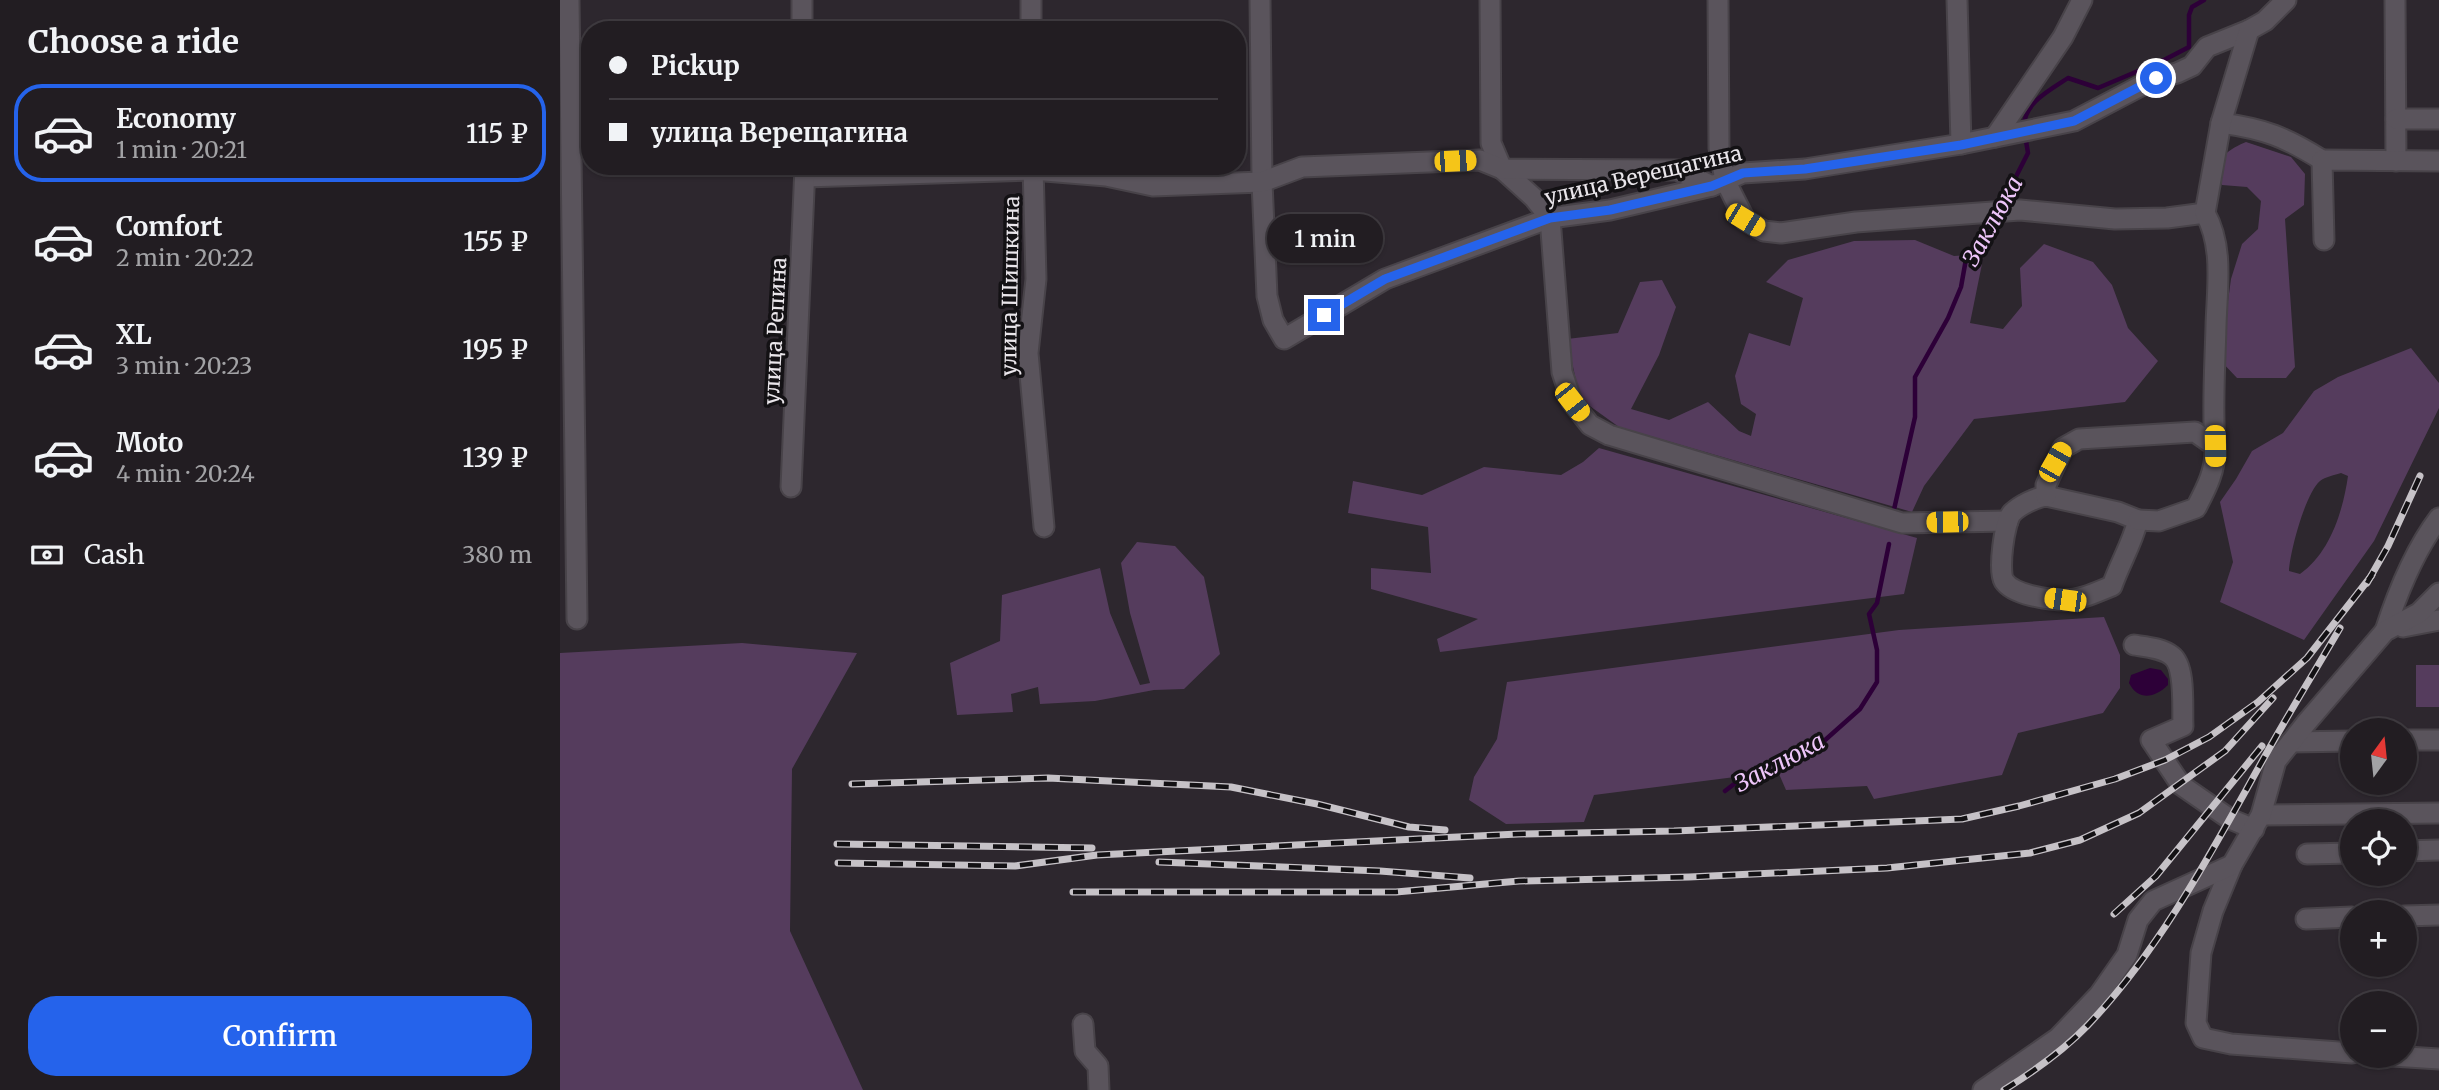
<!DOCTYPE html>
<html lang="en">
<head>
<meta charset="utf-8">
<style>
	body { margin:0; font-family:Merriweather,serif; background:#2a262a; color:#f1f3f6; height:100vh; display:flex; flex-direction:column; font-size:26px; white-space:nowrap }
	* { box-sizing:border-box; margin:0 }
	p { font-size:23px; color:#a2a2a5 }
	.icon { flex:none; width:38px; height:38px; fill:none; stroke:currentColor; stroke-width:2; stroke-linecap:round; stroke-linejoin:round }
	.map { position:relative; flex:1; overflow:hidden }
	.side { display:flex; flex-direction:column; background:#221d22; width:560px }
	.side>* { flex:none }
	.top-card { position:absolute; left:21px; top:21px; width:665px; height:154px; border-radius:28px; box-shadow:0 2px 5px #0004,0 0 0 2px #3f3b40; display:grid; align-content:center; height:154px; padding:0 28px; background:#221d22 }
	.needle { width:46px; rotate:15deg }
	.buttons { position:absolute; left:1780px; top:718px; display:grid; gap:14px }
	.buttons a { display:grid; place-items:center; width:77px; height:77px; border-radius:50%; background:#221d22; box-shadow:0 2px 5px #0004,0 0 0 2px #3f3b40; font-size:35px }
	.end { position:absolute; width:32px; height:32px; margin:-16px; border:9px solid #2563eb; background:#fff; box-shadow:0 0 0 4px #fff }
	.from { border-radius:50% }
	.bubble { position:absolute; height:49px; border-radius:24px; background:#221d22; box-shadow:0 2px 5px #0004,0 0 0 2px #3f3b40; font-size:23px; font-weight:600; line-height:49px; text-align:center }
	.car { position:absolute; width:21px; height:42px; margin:-21px -10px; border-radius:9px; box-shadow:0 0 5px 2px #0007; background:linear-gradient(#f5c518 24%,#345 0 40%,#f5c518 0 76%,#345 0 86%,#f5c518 0) }
	.top-card b { display:flex; align-items:center; gap:24px; height:66px; font-size:26px }
	.top-card b+b { border-top:2px solid #3f3b40 }
	.top-card i { width:18px; height:18px; background:#f1f3f6 }
	ul { padding:0; list-style:none }
	li { display:flex; align-items:center; gap:21px; height:98px; margin:0 14px 10px; padding:0 14px; border:4px solid transparent; border-radius:28px }
	li div { flex:1 }
	li b { display:block; font-size:26px }
	li em { font-style:normal; font-weight:600 }
	li.current { border-color:#2563eb }
	li>.icon { width:63px; height:63px; stroke-width:1.5 }
	h2 { padding:0 28px; font-size:32px; line-height:84px }
	.pay { display:flex; align-items:center; gap:18px; height:77px; padding:0 28px; font-size:26px }
	.pay p { margin-inline-start:auto }
	.action { display:flex; gap:14px; margin-top:auto; padding:14px 28px }
	.action a { flex:1; height:80px; border-radius:28px; background:#2563eb; color:#fff; font-size:28px; font-weight:600; line-height:80px; text-align:center }
	main { display:flex; flex:1; min-height:0 }
	.map>svg:first-child { display:block }
	.green { fill:#553c5d; fill-rule:evenodd }
	.water { fill:#2d0038 }
	.lines { fill:none; stroke-linecap:round; stroke-linejoin:round }
	.stream { stroke:#2d0038; stroke-width:4.5 }
	.minor-casing { stroke:#484349; stroke-width:23 }
	.minor { stroke:#5a545c; stroke-width:19 }
	.rail-casing { stroke:#c6c2c7; stroke-width:7 }
	.rail { stroke:#131114; stroke-width:4.5; stroke-dasharray:13; stroke-linecap:butt }
	.route { stroke:#2563eb; stroke-width:9 }
	.labels { text-anchor:middle; dominant-baseline:central; stroke-width:7; stroke-linejoin:round; paint-order:stroke }
	.street-label { font-size:21px; fill:#eae6eb; stroke:#131114 }
	.water-label { font-size:23px; font-style:italic; fill:#edc5f9; stroke:#131114 }
</style>
</head>
<body>
<main>
<section class="side">
<h2>Choose a ride</h2>
<ul>
<li class="current"><svg class="icon" aria-label="car" viewBox="0 0 24 24"><path d="M5 17H2v-5l4-1 3-4h7l3 4 3 1v5h-3M9 17h6M6 11h13"/><circle cx="7" cy="17" r="2"/><circle cx="17" cy="17" r="2"/></svg><div><b>Economy</b><p>1 min · 20:21</p></div><em>115 ₽</em></li>
<li><svg class="icon" aria-label="car" viewBox="0 0 24 24"><path d="M5 17H2v-5l4-1 3-4h7l3 4 3 1v5h-3M9 17h6M6 11h13"/><circle cx="7" cy="17" r="2"/><circle cx="17" cy="17" r="2"/></svg><div><b>Comfort</b><p>2 min · 20:22</p></div><em>155 ₽</em></li>
<li><svg class="icon" aria-label="car" viewBox="0 0 24 24"><path d="M5 17H2v-5l4-1 3-4h7l3 4 3 1v5h-3M9 17h6M6 11h13"/><circle cx="7" cy="17" r="2"/><circle cx="17" cy="17" r="2"/></svg><div><b>XL</b><p>3 min · 20:23</p></div><em>195 ₽</em></li>
<li><svg class="icon" aria-label="car" viewBox="0 0 24 24"><path d="M5 17H2v-5l4-1 3-4h7l3 4 3 1v5h-3M9 17h6M6 11h13"/><circle cx="7" cy="17" r="2"/><circle cx="17" cy="17" r="2"/></svg><div><b>Moto</b><p>4 min · 20:24</p></div><em>139 ₽</em></li>
</ul>
<div class="pay"><svg class="icon" aria-label="cash" viewBox="0 0 24 24"><path d="M3 7h18v10H3z"/><circle cx="12" cy="12" r="2"/></svg>Cash<p>380 m</p></div>
<div class="action"><a>Confirm</a></div>
</section>
<div class="map">
<svg width="1879" height="1090" viewBox="0 0 1879 1090">
	<rect width="100%" height="100%" fill="#2d272e"/>
	<g class="green">
		<path d="M 1686,142 L 1731,157 L 1745,174 L 1744,205 L 1725,219 L 1735,367 L 1726,378 L 1677,378 L 1660,360 L 1671,279 L 1682,244 L 1698,229 L 1701,201 L 1687,187 L 1662,185 C 1653,160 1665,151 1686,142 Z"/>
		<polygon points="1355,240 1394,256 1424,254 1410,323 1443,329 1462,306 1460,268 1484,244 1533,262 1552,285 1568,328 1598,361 1565,402 1414,419 1364,486 1352,512 1059,427 1020,399 1007,339 1058,333 1080,282 1102,280 1116,307 1099,355 1071,409 1109,420 1148,402 1179,431 1191,436 1196,414 1181,404 1175,376 1189,333 1230,346 1243,298 1206,282 1228,260 1294,241"/>
		<path d="M 1851,348 L 1879,383 L 1879,408 L 1814,541 L 1744,640 L 1660,602 L 1673,562 L 1660,502 L 1676,479 L 1692,451 L 1723,433 L 1754,391 L 1778,377 ZM 1781,473 L 1788,476 C 1783,511 1770,553 1740,574 L 1729,571 C 1730,552 1745,494 1760,481 C 1765,477 1775,475 1781,473 Z"/>
		<polygon points="1039,448 1357,538 1344,594 880,652 877,639 918,619 811,589 811,568 871,573 868,527 788,513 793,481 862,495 924,467 1001,475 1023,462"/>
		<polygon points="577,542 615,546 644,577 660,654 624,689 594,690 535,701 480,704 478,687 451,694 453,712 397,715 390,663 440,641 442,595 540,568 550,613 580,685 590,683 570,613 561,563"/>
		<polygon points="1544,617 1560,655 1560,688 1543,713 1458,733 1442,775 1314,799 1307,786 1226,790 1219,774 1175,777 1034,795 1024,822 946,824 909,800 914,777 937,739 947,682 1339,630"/>
		<polygon points="182,643 297,653 232,769 230,931 303,1090 0,1090 0,653"/>
		<rect x="1856" y="665" width="23" height="42"/>
	</g>
	<path class="water" d="M 1590,668 L 1601,670 L 1608,679 L 1608,685 C 1595,698 1578,701 1569,683 L 1571,675 Z"/>
	<g class="lines">
		<g class="stream">
			<path d="M 1464,126 C 1464,103 1490,90 1508,78 L 1538,88 L 1604,60 L 1629,47 L 1629,15 L 1632,7 L 1644,0"/>
			<polyline points="1442,204 1468,153 1465,135"/>
			<polyline points="1333,514 1355,417 1355,377 1388,318 1401,287 1406,259 1434,218"/>
			<polyline points="1165,791 1191,771 1264,741 1300,709 1317,682 1317,650 1309,614 1317,603 1329,544"/>
		</g>
		<g class="minor-casing">
			<g id="minor">
				<polyline points="9,0 17,619"/>
				<polyline points="242,0 242,30"/>
				<polyline points="471,0 471,30"/>
				<polyline points="700,0 702,182 707,296 713,320 724,339 825,279 990,218 1050,210 1152,186 1183,173 1245,169 1401,144 1514,121 1596,78 1617,73 1632,66 1647,47 1689,30"/>
				<polyline points="930,0 931,143 942,169 974,198 990,218 1002,372 1012,402 1030,425 1049,435 1342,523 1448,521"/>
				<polyline points="1158,0 1159,148 1165,180 1185,220 1204,231 1221,233 1296,222 1460,210 1555,219 1607,218 1645,213"/>
				<polyline points="1397,0 1401,144"/>
				<polyline points="1835,0 1836,161"/>
				<polyline points="1836,119 1879,119"/>
				<path d="M 1661,123 C 1705,129 1725,137 1762,160"/>
				<polyline points="1435,137 1503,37 1522,0"/>
				<polyline points="473,166 476,279 468,353 484,527"/>
				<polyline points="245,177 473,170 546,176 593,186 702,182 742,167 920,160 942,169 1117,170 1152,186"/>
				<polyline points="1764,240 1762,160 1879,161"/>
				<path d="M 1655,446 C 1652,406 1655,366 1656,326 C 1657,288 1664,247 1645,213 L 1661,123 L 1689,30 L 1705,21 L 1726,0"/>
				<polyline points="231,487 245,167"/>
				<path d="M 1486,496 L 1558,512 L 1578,520 C 1572,544 1560,563 1552,586 C 1537,592 1521,600 1505,600 C 1489,600 1453,595 1444,581 C 1438,571 1444,522 1452,513 C 1460,505 1475,498 1486,496 Z"/>
				<path d="M 1486,496 L 1486,485 L 1503,448 L 1519,439 L 1635,432 L 1655,446 C 1656,470 1647,487 1636,508 L 1599,521 L 1578,520"/>
				<polyline points="1843,627 1879,620"/>
				<path d="M 1825,631 C 1838,591 1854,551 1879,518"/>
				<path d="M 1574,645 C 1587,647 1602,648 1612,656 C 1626,667 1622,708 1623,726 L 1591,740 L 1621,785 L 1670,819 L 1694,829"/>
				<polyline points="1844,740 1879,740"/>
				<polyline points="1731,742 1792,741"/>
				<polyline points="1701,815 1879,813"/>
				<polyline points="1844,851 1879,850"/>
				<polyline points="1747,854 1792,853"/>
				<polyline points="1672,865 1653,911 1641,953 1636,1023 1643,1038 1671,1044 1792,1053"/>
				<polyline points="1844,916 1879,915"/>
				<polyline points="1746,919 1792,917"/>
				<polyline points="523,1024 525,1051 538,1066 539,1090"/>
				<polyline points="1817,1055 1879,1059"/>
				<polyline points="1423,1090 1498,1038 1539,995 1567,955 1578,920 1593,901 1672,865 1701,815 1716,761 1747,722 1825,631 1859,613 1879,593"/>
			</g>
		</g>
		<use href="#minor" class="minor"/>
		<g class="rail-casing">
			<g id="rail">
				<polyline points="1807,583 1828,546 1860,476"/>
				<polyline points="292,784 488,778 671,787 757,804 849,827 885,830"/>
				<polyline points="277,844 532,848"/>
				<polyline points="599,862 820,871 910,878"/>
				<polyline points="278,863 455,866 537,855 958,834 1114,831 1402,819 1459,806 1555,779 1605,760 1649,737 1698,702 1747,658 1812,575"/>
				<polyline points="513,892 836,892 959,881 1129,877 1327,868 1470,853 1520,840 1579,813 1665,751 1713,698"/>
				<polyline points="1554,914 1596,876 1702,746"/>
				<path d="M 1444,1090 C 1473,1072 1504,1050 1528,1025 C 1602,947 1653,849 1705,756 C 1729,713 1755,671 1780,628"/>
			</g>
		</g>
		<use href="#rail" class="rail"/>
	</g>
	<g class="lines">
		<polyline class="route" points="764,315 825,279 990,218 1050,210 1075,204 1152,186 1183,173 1245,169 1401,145 1514,121 1596,78"/>
	</g>
	<g class="labels">
		<g class="street-label">
			<text transform="translate(1083 175) rotate(-13)">улица Верещагина</text>
			<text transform="translate(450 286) rotate(-89)">улица Шишкина</text>
			<text transform="translate(215 331) rotate(-87)">улица Репина</text>
		</g>
		<g class="water-label">
			<text transform="translate(1432 221) rotate(-61)">Заклюка</text>
			<text transform="translate(1219 762) rotate(-28)">Заклюка</text>
		</g>
	</g>
</svg>
<div class="buttons">
<a><svg class="needle" viewBox="-14 -14 28 28"><path d="M0-13l5 13h-10z" fill="#e53935"/><path d="M0 13l5-13h-10z" fill="#a2a2a5"/></svg></a>
<a><svg class="icon" aria-label="locate" viewBox="0 0 24 24"><circle cx="12" cy="12" r="6"/><path d="M12 2v4M12 18v4M2 12h4M18 12h4"/></svg></a>
<a>+</a>
<a>−</a>
</div>
<i class="end from" style="left:1596px;top:78px"></i>
<i class="end" style="left:764px;top:315px"></i>
<div class="bubble" style="left:707px;top:214px;width:116px">1 min</div>
<i class="car" style="left:895px;top:161px;rotate:88deg"></i>
<i class="car" style="left:1185px;top:220px;rotate:121deg"></i>
<i class="car" style="left:1012px;top:402px;rotate:142deg"></i>
<i class="car" style="left:1655px;top:446px;rotate:179deg"></i>
<i class="car" style="left:1495px;top:462px;rotate:30deg"></i>
<i class="car" style="left:1387px;top:522px;rotate:269deg"></i>
<i class="car" style="left:1505px;top:600px;rotate:278deg"></i>
<div class="top-card">
<b><i class="from"></i>Pickup</b>
<b><i></i>улица Верещагина</b>
</div>
</div>
</main>
</body>
</html>
